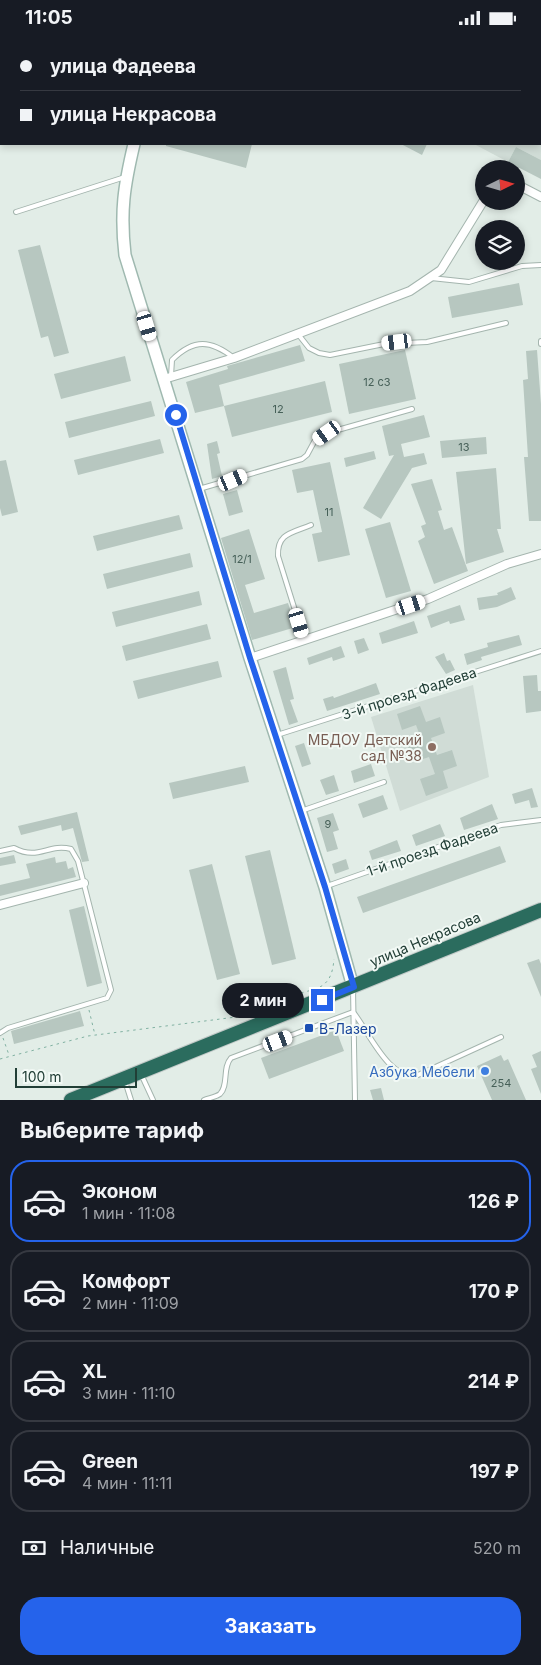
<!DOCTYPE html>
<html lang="ru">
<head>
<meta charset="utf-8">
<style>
	body { margin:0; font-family:Inter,sans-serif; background:#20242c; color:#f1f3f6; height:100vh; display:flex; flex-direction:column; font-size:19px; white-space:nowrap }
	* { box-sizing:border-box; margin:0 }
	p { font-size:16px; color:#9ea1a6 }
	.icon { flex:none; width:28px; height:28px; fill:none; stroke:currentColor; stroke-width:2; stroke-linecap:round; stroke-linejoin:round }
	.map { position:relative; height:1065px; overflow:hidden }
	.drawer { display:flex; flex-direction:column; background:#171b24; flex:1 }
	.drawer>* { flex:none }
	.banner { position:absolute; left:0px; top:0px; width:541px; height:110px; box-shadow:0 2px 8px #0003; display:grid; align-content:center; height:110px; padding:0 20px; background:#171b24 }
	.needle { width:32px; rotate:85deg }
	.buttons { position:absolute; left:475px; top:125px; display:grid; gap:10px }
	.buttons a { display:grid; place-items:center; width:50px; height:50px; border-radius:50%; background:#171b24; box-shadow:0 2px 8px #0003; font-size:25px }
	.scale { position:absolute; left:15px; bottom:12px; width:122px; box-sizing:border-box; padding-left:5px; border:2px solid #213e36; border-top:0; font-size:14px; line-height:18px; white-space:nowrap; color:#213e36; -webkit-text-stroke:4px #f2f9f5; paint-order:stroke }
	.end { position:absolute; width:22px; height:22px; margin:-11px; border:6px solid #2563eb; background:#fff; box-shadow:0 0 0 2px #fff }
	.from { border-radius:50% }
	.bubble { position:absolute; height:35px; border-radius:18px; background:#171b24; box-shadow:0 2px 8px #0003; font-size:16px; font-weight:700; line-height:35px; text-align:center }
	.car { position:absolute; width:15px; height:30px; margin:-15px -8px; border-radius:6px; box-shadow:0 0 4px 1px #0007; background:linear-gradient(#fff 24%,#345 0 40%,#fff 0 76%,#345 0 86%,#fff 0) }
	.banner b { display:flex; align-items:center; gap:18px; height:48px; font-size:19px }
	.banner b+b { border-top:1px solid #363941 }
	.banner i { width:12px; height:12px; background:#f1f3f6 }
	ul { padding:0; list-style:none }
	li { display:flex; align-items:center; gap:15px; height:82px; margin:0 10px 8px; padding:0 10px; border:2px solid #363941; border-radius:20px }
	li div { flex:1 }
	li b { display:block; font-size:19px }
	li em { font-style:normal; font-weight:700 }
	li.on { border-color:#2563eb }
	li>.icon { width:45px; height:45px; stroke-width:1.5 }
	h2 { padding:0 20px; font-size:22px; line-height:60px }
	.pay { display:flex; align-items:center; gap:12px; height:55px; padding:0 20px; font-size:19px }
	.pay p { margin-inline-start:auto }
	.cta { display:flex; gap:10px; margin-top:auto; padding:10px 20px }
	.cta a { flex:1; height:58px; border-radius:20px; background:#2563eb; color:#fff; font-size:20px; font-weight:700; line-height:58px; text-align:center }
	.status { display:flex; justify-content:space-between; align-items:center; height:35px; padding:0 25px; background:#171b24; direction:ltr }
	.status svg { height:14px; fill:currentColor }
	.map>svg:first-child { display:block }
	.built { fill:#d0dcd6 }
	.building { fill:#b7c7c0 }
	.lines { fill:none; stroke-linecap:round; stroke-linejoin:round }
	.lane-casing { stroke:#a4b5ae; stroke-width:6 }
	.street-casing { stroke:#a4b5ae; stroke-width:10 }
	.secondary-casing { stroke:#9fb9b0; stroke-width:14 }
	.highway-casing { stroke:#c1c9c7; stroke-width:16 }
	.path { stroke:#81b1a2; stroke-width:1; stroke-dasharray:2.5 4; stroke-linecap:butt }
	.lane { stroke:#fff; stroke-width:4 }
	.street { stroke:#fff; stroke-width:8 }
	.secondary { stroke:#fff; stroke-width:11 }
	.highway { stroke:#2b6c5e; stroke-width:14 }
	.route { stroke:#2563eb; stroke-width:6 }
	.education-dot { fill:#8d6e63; stroke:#f2f9f5; stroke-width:2 }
	.transit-dot { fill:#1a4fb4; stroke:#f2f9f5; stroke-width:2 }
	.shop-dot { fill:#3f7fe0; stroke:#f2f9f5; stroke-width:2 }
	.labels { text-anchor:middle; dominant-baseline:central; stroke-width:4; stroke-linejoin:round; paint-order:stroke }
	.number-label { font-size:11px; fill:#466058 }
	.street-label { font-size:14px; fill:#213e36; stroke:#f2f9f5 }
	.education-label { font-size:14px; fill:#785e54; stroke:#f2f9f5; text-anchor:end }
	.transit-label { font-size:14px; fill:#164399; stroke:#f2f9f5; text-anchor:start }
	.shop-label { font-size:14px; fill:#366cbe; stroke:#f2f9f5; text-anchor:end }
</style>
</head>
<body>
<div class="status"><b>11:05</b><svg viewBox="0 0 49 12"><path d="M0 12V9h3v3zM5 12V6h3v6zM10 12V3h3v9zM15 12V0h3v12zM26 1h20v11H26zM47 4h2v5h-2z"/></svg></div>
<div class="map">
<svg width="541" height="1065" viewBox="0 0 541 1065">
	<rect width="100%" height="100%" fill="#e2ede7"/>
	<g class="built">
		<polygon points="406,0 541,0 541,125 516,112 508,127 474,109 540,109 540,1"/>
		<polygon points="473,650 489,742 400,776 371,682"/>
	</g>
	<g class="building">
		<polygon points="166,109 252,109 246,133 166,111"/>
		<polygon points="401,109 427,109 422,120"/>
		<polygon points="516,112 541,125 541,144 508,127"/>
		<polygon points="40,210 69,318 54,322 48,301 41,303 18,215"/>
		<polygon points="519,248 523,270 452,283 448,262"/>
		<polygon points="300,310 305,326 219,350 224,371 195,378 186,347 228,334 227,331"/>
		<polygon points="405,315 416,364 349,379 339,329"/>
		<polygon points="537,315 541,369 541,486 529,486 524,422 528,422 523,345 528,344 526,316"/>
		<polygon points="125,321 131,346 61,364 54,339"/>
		<polygon points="325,346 332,377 232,402 224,371"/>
		<polygon points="151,366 155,381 69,403 65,387"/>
		<polygon points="424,380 430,402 401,409 404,422 424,418 427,429 412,433 381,484 363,473 394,420 389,421 382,391"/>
		<polygon points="486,402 487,419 442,423 440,406"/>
		<polygon points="160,404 164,418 78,440 74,425"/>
		<polygon points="217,406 220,418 217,419 222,441 212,444 207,409"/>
		<polygon points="374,416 376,424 346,432 344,423"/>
		<polygon points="6,425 18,477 2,481 0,473 0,426"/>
		<polygon points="330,427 350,520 318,527 312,499 322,497 313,455 297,458 292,435"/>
		<polygon points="496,433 501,494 497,494 504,517 466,529 456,437"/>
		<polygon points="432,444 442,475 438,476 444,495 452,492 468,536 434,549 418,506 425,502 421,491 426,489 411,449"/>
		<polygon points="237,455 243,477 229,481 223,459"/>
		<polygon points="179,480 183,494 97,516 93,501"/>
		<polygon points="390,487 411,556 386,563 365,494"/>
		<polygon points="249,494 265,544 245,550 254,578 288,568 296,592 252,605 221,503"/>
		<polygon points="190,518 193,532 107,554 103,539"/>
		<polygon points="511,552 516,564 497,572 479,575 477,563 498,560 497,558"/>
		<polygon points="199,556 202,570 116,592 112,577"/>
		<polygon points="460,570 465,585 450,589 449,586 431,593 427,581"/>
		<polygon points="414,586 418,598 382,609 379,598"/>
		<polygon points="207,589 211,604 126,626 122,611"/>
		<polygon points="519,600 522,610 481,622 482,625 467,630 464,619 488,612 487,608"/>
		<polygon points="364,603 369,615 358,619 354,606"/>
		<polygon points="341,611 345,622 333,626 332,622 309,630 307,623"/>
		<polygon points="444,618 447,626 450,625 455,635 446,639 435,622"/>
		<polygon points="218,626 222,642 138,664 133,646"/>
		<polygon points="286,632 294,664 290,665 298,687 289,690 273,636"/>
		<polygon points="537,640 538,656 541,656 541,676 526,678 523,641"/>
		<polygon points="376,648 380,659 327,676 323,664 333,661 334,663"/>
		<polygon points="420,671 426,687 440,682 445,698 431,703 437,720 452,715 457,731 443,736 448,753 426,761 420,744 435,739 429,722 414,727 408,712 422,706 416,690 402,695 397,679"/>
		<polygon points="304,708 311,729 302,732 295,711"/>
		<polygon points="371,729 375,741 354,748 351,736"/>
		<polygon points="245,731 249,747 173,764 169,748"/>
		<polygon points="334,740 339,756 326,760 320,745"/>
		<polygon points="532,753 538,772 531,773 529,765 515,769 512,759"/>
		<polygon points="383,760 388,774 363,783 358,769"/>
		<polygon points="492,769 498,784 464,795 460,783"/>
		<polygon points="77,777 89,826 82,827 73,793 62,796 61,790 21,800 18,791"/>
		<polygon points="333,778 339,795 333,797 338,814 327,817 317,783"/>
		<polygon points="440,789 445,801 416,811 412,800"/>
		<polygon points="397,805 401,816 372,825 369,816"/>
		<polygon points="500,811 506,827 363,878 357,862"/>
		<polygon points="270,815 296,924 272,930 245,821"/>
		<polygon points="14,820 16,828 0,831 0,823"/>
		<polygon points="55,822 56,828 66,826 68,834 73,832 76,842 0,861 0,850 30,843 26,829"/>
		<polygon points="346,824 349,834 335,839 332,829"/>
		<polygon points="212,829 240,939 217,945 189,835"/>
		<polygon points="84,871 102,948 87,952 69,875"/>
		<polygon points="539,924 541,929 541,962 527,928"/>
		<polygon points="80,976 84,991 14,1009 11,996"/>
		<polygon points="336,995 344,1016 269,1044 261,1023"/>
		<polygon points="541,1016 541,1059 531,1034 537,1032 532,1020"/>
		<polygon points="501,1020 504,1026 508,1024 526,1065 492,1065 477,1031"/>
		<polygon points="381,1053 384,1065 373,1065 370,1055"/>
	</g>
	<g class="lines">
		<g class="lane-casing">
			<g id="lane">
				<polyline points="16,177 125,142"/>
				<polyline points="431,243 469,247 522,231 541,230"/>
				<polyline points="298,299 309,313 319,318 330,320 384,309 427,307 506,288"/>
				<polyline points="541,306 541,309"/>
				<path d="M 171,341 L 172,325 C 194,303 211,305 234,323"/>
				<polyline points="199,454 302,424 307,420 314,407 327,398 412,374"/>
				<path d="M 304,604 L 278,521 C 277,498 292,498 311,490"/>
				<polyline points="277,700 541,616"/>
				<polyline points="301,776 384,747"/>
				<path d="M 0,816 L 14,813 C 39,826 48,808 71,814 L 78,826 L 111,955 L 107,963 L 8,993 L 0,998"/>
				<polyline points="327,851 501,790 541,785"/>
				<polyline points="353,954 355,1065"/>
				<polyline points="141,1039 153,1065"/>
				<polyline points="125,1046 131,1065"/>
				<path d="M 204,1065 C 209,1063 216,1062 220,1059 C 229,1050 222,1033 231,1023 L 353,977 C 368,995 389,1047 418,1040 L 501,1002"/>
			</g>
		</g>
		<g class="street-casing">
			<g id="street">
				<polyline points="516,149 541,162"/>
				<polyline points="164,344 234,323 410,256 441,235 484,165"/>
				<polyline points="250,623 428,564 507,529 541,519"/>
				<polyline points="0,870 84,848"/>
			</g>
		</g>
		<g class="secondary-casing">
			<g id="secondary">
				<polyline points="161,1 161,0"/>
				<path d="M 134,109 C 124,151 120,177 125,220 L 250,623 L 325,852 L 353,952"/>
			</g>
		</g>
		<g class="highway-casing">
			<polyline id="highway" points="71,1065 541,875"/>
		</g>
		<g class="path">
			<path d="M 320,952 C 331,946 333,935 334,924"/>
			<polyline points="301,958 312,955"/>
			<polyline points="89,975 95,1000"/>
			<polyline points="3,1003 9,1020"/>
			<polyline points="0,1024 88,1001 236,982 300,958 301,961"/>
		</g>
		<use href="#lane" class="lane"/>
		<use href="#street" class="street"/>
		<use href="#secondary" class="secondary"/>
		<use href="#highway" class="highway"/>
	</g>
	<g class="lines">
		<polyline class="route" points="176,380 250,623 325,852 354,952 322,965"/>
	</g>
	<circle class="education-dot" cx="432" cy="712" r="5"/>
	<rect class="transit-dot" x="304" y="988" width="10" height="10" rx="2.5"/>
	<circle class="shop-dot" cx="485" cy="1036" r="5"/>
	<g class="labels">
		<g class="number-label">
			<text x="377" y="347">12 с3</text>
			<text x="278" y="374">12</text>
			<text x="464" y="412">13</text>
			<text x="329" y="477">11</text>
			<text x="242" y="524">12/1</text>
			<text x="328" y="789">9</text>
			<text x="501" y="1048">254</text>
		</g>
		<g class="street-label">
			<text transform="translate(409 658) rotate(-18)">3-й проезд Фадеева</text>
			<text transform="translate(432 814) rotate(-19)">1-й проезд Фадеева</text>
			<text transform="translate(425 904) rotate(-23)">улица Некрасова</text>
		</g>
		<g class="education-label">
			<text x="422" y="704">МБДОУ Детский<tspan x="422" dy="16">сад №38</tspan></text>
		</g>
		<g class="transit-label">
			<text x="319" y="993">В-Лазер</text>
		</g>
		<g class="shop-label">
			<text x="475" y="1036">Азбука Мебели</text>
		</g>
	</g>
</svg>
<div class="buttons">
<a><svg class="needle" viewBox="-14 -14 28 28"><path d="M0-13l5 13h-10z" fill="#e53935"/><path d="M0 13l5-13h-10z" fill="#9ea1a6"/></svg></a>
<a><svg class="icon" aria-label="layers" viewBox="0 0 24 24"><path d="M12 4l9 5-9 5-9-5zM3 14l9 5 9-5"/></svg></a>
</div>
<div class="scale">100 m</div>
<i class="end from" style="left:176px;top:380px"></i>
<i class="end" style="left:322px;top:965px"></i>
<div class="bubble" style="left:222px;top:948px;width:82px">2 мин</div>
<i class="car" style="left:147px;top:291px;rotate:163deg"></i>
<i class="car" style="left:397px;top:307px;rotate:263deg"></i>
<i class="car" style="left:327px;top:398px;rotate:235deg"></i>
<i class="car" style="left:233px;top:445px;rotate:67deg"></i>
<i class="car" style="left:411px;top:570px;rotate:72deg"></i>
<i class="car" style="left:299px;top:588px;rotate:163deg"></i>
<i class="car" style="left:278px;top:1006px;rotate:69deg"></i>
<div class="banner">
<b><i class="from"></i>улица Фадеева</b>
<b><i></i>улица Некрасова</b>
</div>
</div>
<section class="drawer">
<h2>Выберите тариф</h2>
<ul>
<li class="on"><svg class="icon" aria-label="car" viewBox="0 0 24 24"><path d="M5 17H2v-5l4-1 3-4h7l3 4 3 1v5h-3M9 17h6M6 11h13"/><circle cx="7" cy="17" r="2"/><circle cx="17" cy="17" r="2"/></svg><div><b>Эконом</b><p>1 мин · 11:08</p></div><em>126 ₽</em></li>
<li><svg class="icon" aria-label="car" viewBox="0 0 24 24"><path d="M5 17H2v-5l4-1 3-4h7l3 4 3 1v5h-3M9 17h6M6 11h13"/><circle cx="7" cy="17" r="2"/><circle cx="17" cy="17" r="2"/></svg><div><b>Комфорт</b><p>2 мин · 11:09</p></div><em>170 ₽</em></li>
<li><svg class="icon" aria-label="car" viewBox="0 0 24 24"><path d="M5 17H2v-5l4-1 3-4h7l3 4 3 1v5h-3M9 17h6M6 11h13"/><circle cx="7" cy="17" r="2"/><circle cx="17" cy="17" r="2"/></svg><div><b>XL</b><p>3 мин · 11:10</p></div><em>214 ₽</em></li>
<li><svg class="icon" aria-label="car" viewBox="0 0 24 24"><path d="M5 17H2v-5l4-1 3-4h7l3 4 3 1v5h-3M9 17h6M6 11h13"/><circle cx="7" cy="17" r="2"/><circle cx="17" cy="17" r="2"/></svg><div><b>Green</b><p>4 мин · 11:11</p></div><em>197 ₽</em></li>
</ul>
<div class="pay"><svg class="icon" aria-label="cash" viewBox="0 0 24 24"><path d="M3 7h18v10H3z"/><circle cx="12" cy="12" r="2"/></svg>Наличные<p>520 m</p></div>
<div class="cta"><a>Заказать</a></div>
</section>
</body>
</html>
